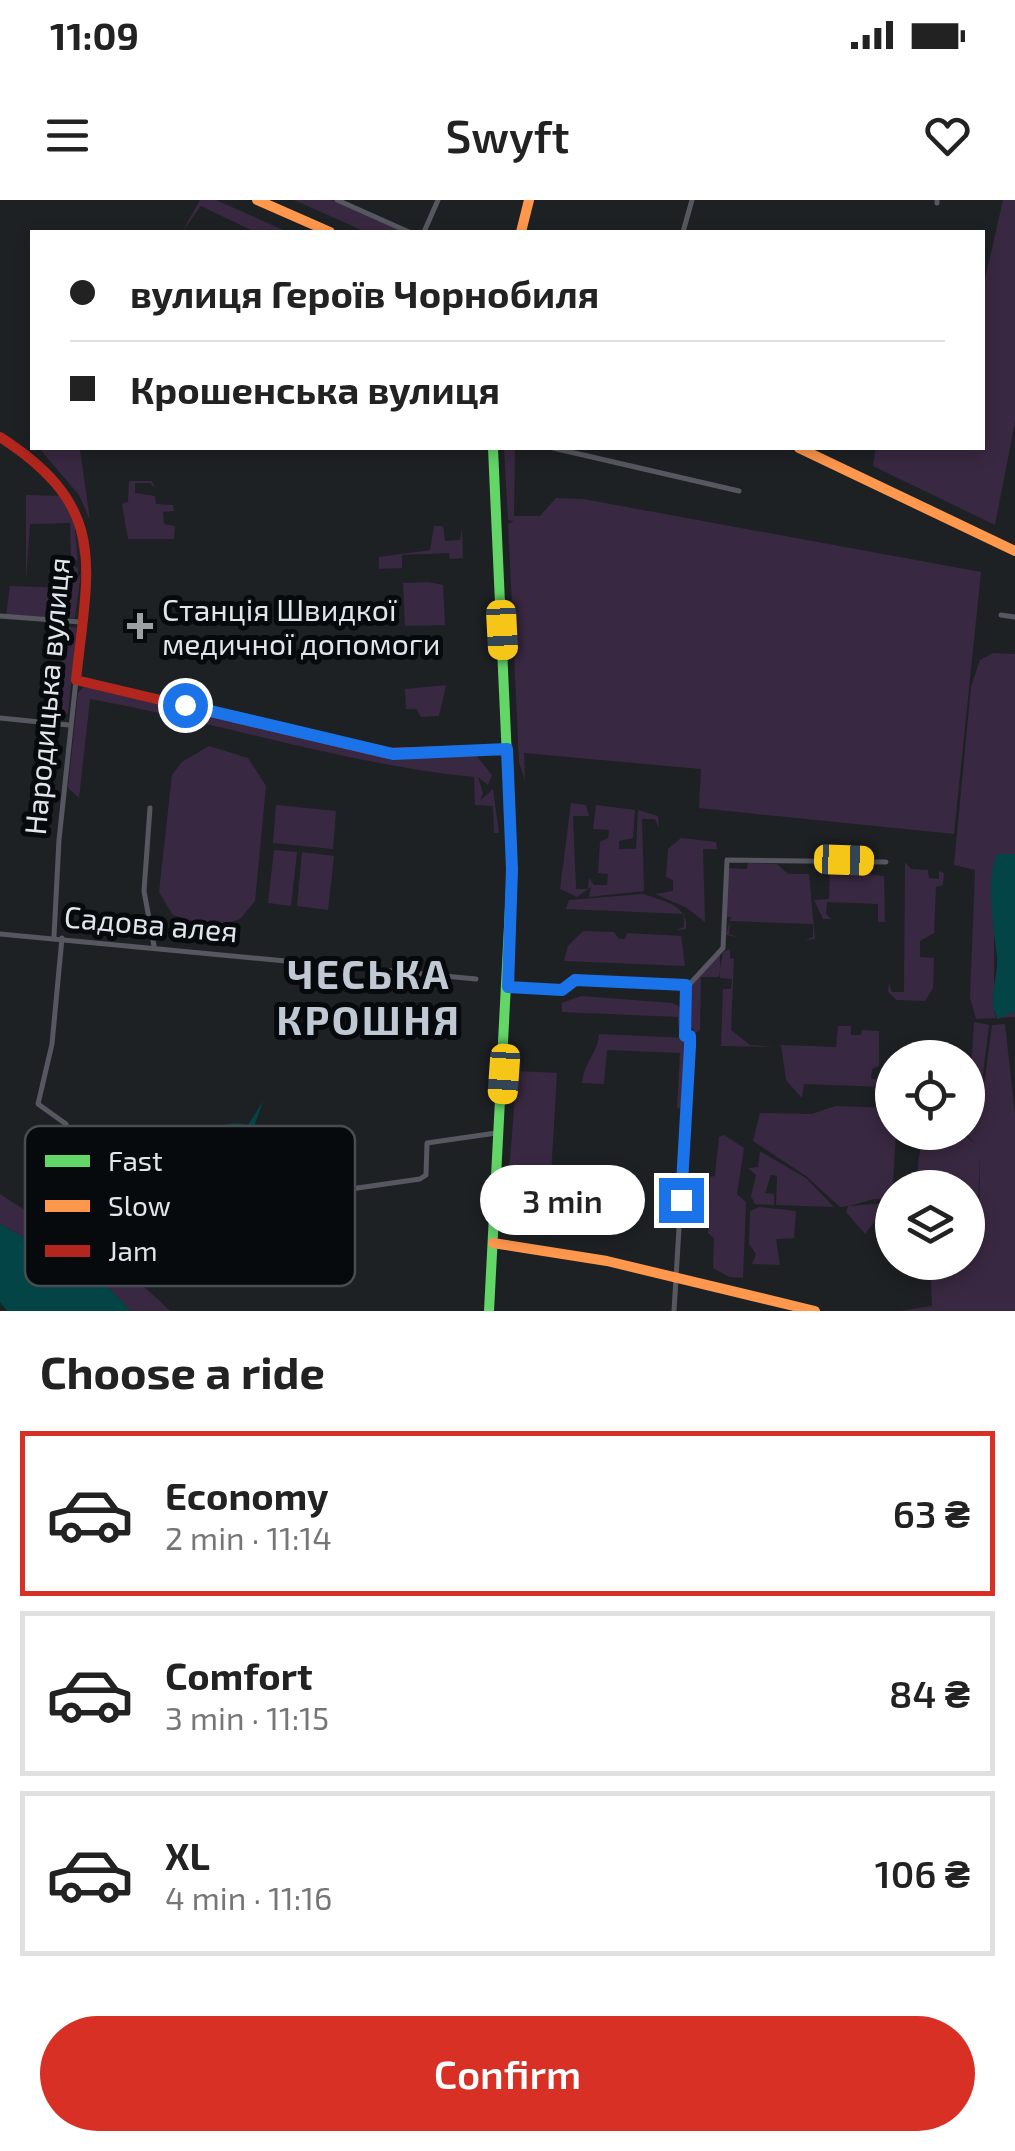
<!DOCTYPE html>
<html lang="en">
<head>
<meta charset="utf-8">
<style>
	body { margin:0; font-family:"Exo 2",sans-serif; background:#f6f6f6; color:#222; height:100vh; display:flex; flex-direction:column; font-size:38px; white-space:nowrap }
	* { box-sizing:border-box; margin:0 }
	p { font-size:32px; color:#767676 }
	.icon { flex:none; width:55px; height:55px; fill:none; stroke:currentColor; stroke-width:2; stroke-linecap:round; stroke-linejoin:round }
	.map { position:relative; height:1111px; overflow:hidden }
	.drawer { display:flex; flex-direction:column; background:#fff; flex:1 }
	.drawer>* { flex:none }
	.hud { position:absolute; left:30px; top:30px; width:955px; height:220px; border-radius:0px; box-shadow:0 5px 15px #0003; display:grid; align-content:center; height:220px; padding:0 40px; background:#fff }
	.tools { position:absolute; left:875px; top:840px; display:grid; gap:20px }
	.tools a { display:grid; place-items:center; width:110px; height:110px; border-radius:50%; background:#fff; box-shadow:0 5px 15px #0003; font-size:50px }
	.end { position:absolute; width:45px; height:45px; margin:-22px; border:12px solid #1a73e8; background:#fff; box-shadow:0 0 0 5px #fff }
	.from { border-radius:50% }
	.bubble { position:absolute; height:70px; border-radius:35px; background:#fff; box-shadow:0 5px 15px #0003; font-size:32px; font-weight:600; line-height:70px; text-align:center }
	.car { position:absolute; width:30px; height:60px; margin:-30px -15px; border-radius:12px; box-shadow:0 0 8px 2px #0007; background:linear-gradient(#f5c518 24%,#345 0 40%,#f5c518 0 76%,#345 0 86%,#f5c518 0) }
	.hud b { display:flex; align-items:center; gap:35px; height:95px; font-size:38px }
	.hud b+b { border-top:2px solid #e0e0e0 }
	.hud i { width:25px; height:25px; background:#222 }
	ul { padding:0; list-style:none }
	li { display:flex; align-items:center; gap:30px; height:165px; margin:0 20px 15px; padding:0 20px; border:5px solid #e0e0e0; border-radius:0px }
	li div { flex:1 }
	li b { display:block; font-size:38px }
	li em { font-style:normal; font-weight:600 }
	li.on { border-color:#d93025 }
	li>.icon { width:90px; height:90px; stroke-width:1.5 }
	h2 { padding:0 40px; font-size:45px; line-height:120px }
	.button { display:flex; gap:20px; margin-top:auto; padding:20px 40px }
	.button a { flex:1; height:115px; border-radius:60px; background:#d93025; color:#fff; font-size:40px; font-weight:600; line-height:115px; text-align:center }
	.status { display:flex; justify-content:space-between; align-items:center; height:70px; padding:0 50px; background:#fff; direction:ltr }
	.status svg { height:28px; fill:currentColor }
	header { display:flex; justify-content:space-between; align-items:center; height:130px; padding:0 40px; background:#fff; font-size:45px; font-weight:600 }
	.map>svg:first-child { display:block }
	.green { fill:#392841 }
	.water { fill:#034446 }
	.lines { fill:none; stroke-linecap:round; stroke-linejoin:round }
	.street { stroke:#575761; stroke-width:5 }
	.fast { stroke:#63d668; stroke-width:10 }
	.slow { stroke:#ff974d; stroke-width:10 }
	.jam { stroke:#b3261e; stroke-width:10 }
	.route { stroke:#1a73e8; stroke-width:12 }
	.poi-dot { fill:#9da1a6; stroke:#070a0d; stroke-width:4 }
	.labels { text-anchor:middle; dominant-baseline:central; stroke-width:10; stroke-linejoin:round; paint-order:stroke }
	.poi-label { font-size:30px; fill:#e2e6ec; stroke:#070a0d; text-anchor:start }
	.street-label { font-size:30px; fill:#e2e6ec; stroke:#070a0d }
	.district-label { font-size:40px; font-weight:bold; letter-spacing:2.5px; fill:#c0c8d4; stroke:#070a0d }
	.key { fill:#070a0d; stroke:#494c50; stroke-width:2.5 }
	.key-label { font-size:28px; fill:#e2e6ec }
</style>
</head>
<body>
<div class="status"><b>11:09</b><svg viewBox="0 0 49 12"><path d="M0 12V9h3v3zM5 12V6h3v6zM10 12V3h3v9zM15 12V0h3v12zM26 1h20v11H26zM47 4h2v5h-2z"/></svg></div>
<header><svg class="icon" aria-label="menu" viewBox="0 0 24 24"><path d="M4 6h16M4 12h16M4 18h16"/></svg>Swyft<svg class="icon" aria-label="heart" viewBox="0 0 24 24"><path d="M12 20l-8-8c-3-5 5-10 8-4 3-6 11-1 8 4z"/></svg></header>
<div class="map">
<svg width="1015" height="1111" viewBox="0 0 1015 1111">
	<rect width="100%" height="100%" fill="#1e2124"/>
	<g class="green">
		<polygon points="200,0 216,0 288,32 255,32 201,6 182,32"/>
		<polygon points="294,0 331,0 404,32 366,32"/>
		<polygon points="1003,0 1015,0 1015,222 995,325 873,266 876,248 982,248 983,88"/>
		<polygon points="39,248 104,248 80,250 90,320 79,295"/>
		<polygon points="504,248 515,248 514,316 540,316 556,298 583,299 981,372 954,634 699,608 701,569 524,553 525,581 519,562 512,411 517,410 512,405 508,324 514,321 508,320"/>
		<polygon points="129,281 152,281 155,288 150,283 135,283 135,293 155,296 156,304 173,305 174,311 163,312 164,324 175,326 174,339 128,339 122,304 128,302"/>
		<path d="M 26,295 L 66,296 L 69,301 C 75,320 83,337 80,357 L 74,318 L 78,361 L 71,358 L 70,323 L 30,324 L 26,380 Z"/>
		<polygon points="434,326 443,326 445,341 460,340 462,328 463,358 450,359 449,353 402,355 402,368 379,369 379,357 430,350"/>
		<polygon points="73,366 78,368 78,380 81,372 75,418 6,415 10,386 68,388 69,369"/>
		<polygon points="428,382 443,385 445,425 405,426 403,383"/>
		<polygon points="56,425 77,428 68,512 62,521 51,520 65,431"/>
		<polygon points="993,453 1015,454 1015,678 994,675 994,812 997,819 1015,811 1015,817 976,819 970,798 975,670 954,665 971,487 980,460"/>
		<path d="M 85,485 L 388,558 L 474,553 L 492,575 L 488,585 L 478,577 L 483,593 L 480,601 L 493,589 L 499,633 L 494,633 L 493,606 L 475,605 L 474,577 C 343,564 218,522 90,499 L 79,598 L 68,588 L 78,493 Z"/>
		<polygon points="446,485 439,516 421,517 416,509 406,509 405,489"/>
		<polygon points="209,546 248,558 266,586 255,701 240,719 215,728 173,715 159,692 172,575 182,562"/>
		<polygon points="571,603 586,605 589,616 573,616 576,689 588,689 589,678 594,685 607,685 608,674 598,673 600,642 608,638 609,630 593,629 596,605 635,610 633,638 619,641 619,649 636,649 638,610 658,616 659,628 655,619 642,619 644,691 589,697 591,687 577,697 560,689"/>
		<polygon points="276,605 336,611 333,649 273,643"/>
		<polygon points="681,638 716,642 717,649 703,649 705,722 687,708 655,694 673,691 673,680 666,677 668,649"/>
		<polygon points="274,650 297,652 291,706 268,703"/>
		<polygon points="302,652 334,656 328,710 297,706"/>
		<polygon points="816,662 871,663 871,675 884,676 885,722 878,722 878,704 827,702 826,714 831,719 823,719 814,700 829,699 830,667 818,666 814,673"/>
		<polygon points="905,662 911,669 928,670 929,678 939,679 939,671 944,673 943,685 936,687 934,733 920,741 920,757 934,758 933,788 925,801 897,800 888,792 889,783 892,792 904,792"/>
		<polygon points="748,663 777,664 788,674 809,674 815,739 805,740 813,737 813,724 730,721 729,734 738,737 726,735 731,717 726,717 728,668 747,669"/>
		<path d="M 643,694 C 661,700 689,705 686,729 L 676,730 L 684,727 L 684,714 L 566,709 L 569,700 Z"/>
		<polygon points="583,731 614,732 619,739 625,739 627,733 681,736 685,766 564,761 568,746"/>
		<polygon points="730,749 730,758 734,759 731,830 750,845 775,847 721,846 723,789 731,789 732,779 720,778 720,771 719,777 701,777 700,830 693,835 694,829 687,828 688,784 720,751 720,769 723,752"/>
		<polygon points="581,796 672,803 682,808 678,828 678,817 562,812 562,803"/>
		<polygon points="974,822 989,825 980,899 968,919"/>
		<path d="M 1005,824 L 1015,915 L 1015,1111 L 900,1111 L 932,1106 L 930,1063 L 968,1062 L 968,1039 L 979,1022 L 980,955 L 977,1020 L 968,1035 L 968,988 L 918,987 C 918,963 915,932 947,932 C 960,932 967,936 975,944 L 966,933 L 982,900 L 992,825 Z"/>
		<polygon points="838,826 851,826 851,835 861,835 862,830 879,831 879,866 872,869 871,879 886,880 886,887 804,884 802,897 801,897 786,880 781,845 836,847"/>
		<path d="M 599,834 L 688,838 L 684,909 L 677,908 L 680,853 L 607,850 L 604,884 L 582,883 C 584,862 598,853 599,834 Z"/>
		<polygon points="517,871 557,873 551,975 509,972"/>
		<polygon points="836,906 892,908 892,932 896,933 892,999 874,999 849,1006 889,1003 865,1034 846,1012 848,1006 840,1007 806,976 753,941 760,913 812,914"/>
		<polygon points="724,935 744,948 737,994 746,1002 743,1078 729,1077 713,1068 714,1038 708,1033 710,977 715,976 719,937"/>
		<polygon points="760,951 806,978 834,1007 776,1005 777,976 771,975 765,993 774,994 774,1005 755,1004 751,996 756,975 748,968 758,967"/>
		<path d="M 0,994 C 58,1033 120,1060 170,1111 L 131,1111 L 104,1083 L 0,1024 Z"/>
		<polygon points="759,1007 796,1011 794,1038 776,1039 780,1065 752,1064 756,1054 749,1044 750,1011"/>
	</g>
	<g class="water">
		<path d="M 997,654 L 1015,654 L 1015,811 L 998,819 C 986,800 999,777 997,757 C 994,727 985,683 997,654 Z"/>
		<path d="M 263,901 C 255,925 245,958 218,968 L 205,963 C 197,931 221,919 248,925 Z"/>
		<polygon points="0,1024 104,1083 131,1111 7,1111 0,1102"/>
	</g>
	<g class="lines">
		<g class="street">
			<polyline points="337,0 409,32"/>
			<polyline points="937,3 937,0"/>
			<polyline points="424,32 438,0"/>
			<polyline points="683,32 692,0"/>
			<polyline points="553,248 739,291"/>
			<polyline points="1001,415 1015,417"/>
			<polyline points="0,416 81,422"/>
			<polyline points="0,518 69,525"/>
			<polyline points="150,608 144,691 154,746"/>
			<polyline points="0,734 476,779"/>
			<polyline points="54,736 59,640 76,480"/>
			<polyline points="62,738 52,844 38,904 66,924"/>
			<polyline points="508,787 562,789 575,780 686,785"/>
			<polyline points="281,999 420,979 426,975 427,943 496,933"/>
			<polyline points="674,1111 690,846 690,836 685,836 686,788 723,748 727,660 886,662"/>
		</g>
		<polyline class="fast" points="489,1111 512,669 493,248"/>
		<g class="slow">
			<polyline points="257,0 330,32"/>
			<polyline points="521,32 529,0"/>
			<polyline points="799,248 1015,351"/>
			<polyline points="493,1043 607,1061 815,1111"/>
		</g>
		<path class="jam" d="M 0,237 C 110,308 88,365 76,480 L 384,553 L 507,549"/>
	</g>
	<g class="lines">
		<polyline class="route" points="185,505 393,554 507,549 512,669 508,787 562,790 575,780 686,785 685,836 690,836 690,846 681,1000"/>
	</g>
	<path class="poi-dot" d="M135 411h10v10h10v10h-10v10h-10v-10h-10v-10h10z"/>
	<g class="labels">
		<g class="poi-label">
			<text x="162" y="409">Станція Швидкої<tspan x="162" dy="34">медичної допомоги</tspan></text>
		</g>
		<g class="street-label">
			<text transform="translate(46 496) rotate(-85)">Народицька вулиця</text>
			<text transform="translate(151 723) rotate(5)">Садова алея</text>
		</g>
		<g class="district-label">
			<text x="369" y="773">ЧЕСЬКА<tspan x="369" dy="46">КРОШНЯ</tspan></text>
		</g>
	</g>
	<rect x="25" y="926" width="330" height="160" rx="15" class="key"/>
	<rect x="45" y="955" width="45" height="12" fill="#63d668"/>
	<rect x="45" y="1000" width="45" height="12" fill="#ff974d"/>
	<rect x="45" y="1045" width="45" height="12" fill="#b3261e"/>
	<g class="key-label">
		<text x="108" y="971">Fast</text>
		<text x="108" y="1016">Slow</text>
		<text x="108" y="1061">Jam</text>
	</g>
</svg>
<div class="tools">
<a><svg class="icon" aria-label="locate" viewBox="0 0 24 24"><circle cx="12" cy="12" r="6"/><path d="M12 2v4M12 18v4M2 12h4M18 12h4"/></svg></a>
<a><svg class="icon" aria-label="layers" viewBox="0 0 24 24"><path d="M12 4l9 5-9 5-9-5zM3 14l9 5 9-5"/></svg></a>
</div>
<i class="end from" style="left:185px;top:505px"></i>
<i class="end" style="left:681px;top:1000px"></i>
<div class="bubble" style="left:480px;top:965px;width:165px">3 min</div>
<i class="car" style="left:502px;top:430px;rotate:177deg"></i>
<i class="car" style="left:844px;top:660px;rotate:92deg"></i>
<i class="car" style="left:504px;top:874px;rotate:184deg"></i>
<div class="hud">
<b><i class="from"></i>вулиця Героїв Чорнобиля</b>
<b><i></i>Крошенська вулиця</b>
</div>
</div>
<section class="drawer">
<h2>Choose a ride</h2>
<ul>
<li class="on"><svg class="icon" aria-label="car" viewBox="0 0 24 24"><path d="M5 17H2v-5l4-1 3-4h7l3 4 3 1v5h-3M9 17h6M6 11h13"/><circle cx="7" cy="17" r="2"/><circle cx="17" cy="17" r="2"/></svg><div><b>Economy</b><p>2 min · 11:14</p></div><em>63 ₴</em></li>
<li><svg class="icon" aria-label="car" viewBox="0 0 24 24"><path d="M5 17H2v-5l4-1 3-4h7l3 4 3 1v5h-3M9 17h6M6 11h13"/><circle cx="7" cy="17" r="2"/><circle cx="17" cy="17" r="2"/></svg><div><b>Comfort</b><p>3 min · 11:15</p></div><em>84 ₴</em></li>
<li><svg class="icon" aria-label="car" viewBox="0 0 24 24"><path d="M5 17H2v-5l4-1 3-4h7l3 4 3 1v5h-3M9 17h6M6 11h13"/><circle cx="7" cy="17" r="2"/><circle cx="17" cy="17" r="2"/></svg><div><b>XL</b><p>4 min · 11:16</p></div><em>106 ₴</em></li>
</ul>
<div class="button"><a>Confirm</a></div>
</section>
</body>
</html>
